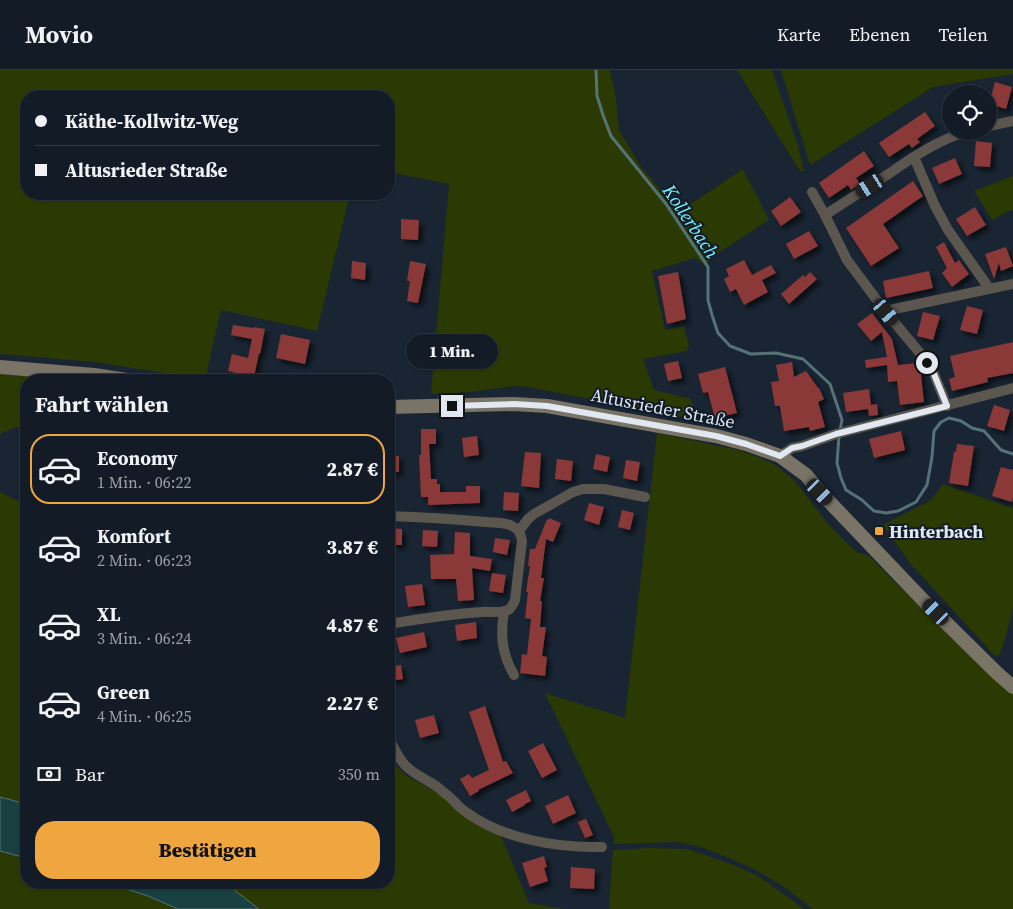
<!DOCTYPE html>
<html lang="de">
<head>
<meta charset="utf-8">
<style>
	body { margin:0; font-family:"Source Serif 4",serif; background:#1c252e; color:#f1f3f6; height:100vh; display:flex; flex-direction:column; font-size:19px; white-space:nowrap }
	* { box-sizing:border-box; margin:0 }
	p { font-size:16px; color:#9da1a7 }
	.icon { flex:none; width:28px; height:28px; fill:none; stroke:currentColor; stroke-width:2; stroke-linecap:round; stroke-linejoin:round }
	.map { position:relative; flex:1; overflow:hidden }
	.side { position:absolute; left:20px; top:304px; width:375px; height:515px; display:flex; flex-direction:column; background:#131c26; border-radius:20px; box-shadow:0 1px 4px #0004,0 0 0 1px #323a43 }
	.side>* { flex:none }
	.top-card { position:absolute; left:20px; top:20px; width:375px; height:110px; border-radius:20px; box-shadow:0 1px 4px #0004,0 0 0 1px #323a43; display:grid; align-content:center; height:110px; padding:0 15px; background:#131c26 }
	.fabs { position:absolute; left:942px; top:15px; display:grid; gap:10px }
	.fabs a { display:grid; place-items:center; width:55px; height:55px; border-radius:50%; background:#131c26; box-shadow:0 1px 4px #0004,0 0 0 1px #323a43; font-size:25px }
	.end { position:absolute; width:22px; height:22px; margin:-11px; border:6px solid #e1e8f2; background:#111; box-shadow:0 0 0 2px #111 }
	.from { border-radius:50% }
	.bubble { position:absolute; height:35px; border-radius:18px; background:#131c26; box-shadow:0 1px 4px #0004,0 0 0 1px #323a43; font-size:16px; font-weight:800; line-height:35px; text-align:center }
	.car { position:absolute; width:15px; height:30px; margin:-15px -8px; border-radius:6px; box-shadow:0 0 4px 1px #0007; background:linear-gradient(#222 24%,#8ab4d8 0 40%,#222 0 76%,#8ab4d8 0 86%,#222 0) }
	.top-card b { display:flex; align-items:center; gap:18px; height:48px; font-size:19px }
	.top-card b+b { border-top:1px solid #323a43 }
	.top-card i { width:12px; height:12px; background:#f1f3f6 }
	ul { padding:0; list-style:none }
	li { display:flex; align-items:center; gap:15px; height:70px; margin:0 10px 8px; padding:0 5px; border:2px solid transparent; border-radius:20px }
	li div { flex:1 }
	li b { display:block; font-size:19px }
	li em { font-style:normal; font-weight:800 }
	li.on { border-color:#f0a63f }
	li>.icon { width:45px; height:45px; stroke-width:1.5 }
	h2 { padding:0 15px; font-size:22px; line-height:60px }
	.pay { display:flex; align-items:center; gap:12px; height:55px; padding:0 15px; font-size:19px }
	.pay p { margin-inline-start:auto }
	.button { display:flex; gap:10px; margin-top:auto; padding:10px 15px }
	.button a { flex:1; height:58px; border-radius:20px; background:#f0a63f; color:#111; font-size:20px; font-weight:800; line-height:58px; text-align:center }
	header { display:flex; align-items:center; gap:30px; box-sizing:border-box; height:70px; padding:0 25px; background:#131c26; border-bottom:1px solid #323a43 }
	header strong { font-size:24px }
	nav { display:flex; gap:28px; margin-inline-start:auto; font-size:18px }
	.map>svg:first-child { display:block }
	.green { fill:#2b3a02 }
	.water { fill:#194142; stroke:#557377 }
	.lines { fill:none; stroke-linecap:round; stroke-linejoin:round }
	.stream { stroke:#557377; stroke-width:3 }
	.building { fill:#8a3938; filter:url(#shadow) }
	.minor { stroke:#5b574f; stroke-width:10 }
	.secondary { stroke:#7a7467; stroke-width:14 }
	.route { stroke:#e1e8f2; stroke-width:6 }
	.poi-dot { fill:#f0a63f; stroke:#101b29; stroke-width:2 }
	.labels { text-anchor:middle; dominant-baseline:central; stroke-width:4; stroke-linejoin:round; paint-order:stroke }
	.street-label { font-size:18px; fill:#e1e8f2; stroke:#101b29 }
	.poi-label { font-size:18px; font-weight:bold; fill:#e1e8f2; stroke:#101b29; text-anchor:start }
	.water-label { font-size:19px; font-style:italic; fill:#75f4fa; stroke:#101b29 }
</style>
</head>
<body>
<header>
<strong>Movio</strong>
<nav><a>Karte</a><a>Ebenen</a><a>Teilen</a></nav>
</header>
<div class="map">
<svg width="1013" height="839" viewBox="0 0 1013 839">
	<defs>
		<filter id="shadow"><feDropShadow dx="4" dy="4" stdDeviation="2.5" flood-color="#0009"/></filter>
	</defs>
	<rect width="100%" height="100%" fill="#192533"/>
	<g class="green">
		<polygon points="0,0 610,0 616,29 619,60 641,97 679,142 743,99 769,150 715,185 705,195 695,188 652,201 665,260 684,256 689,276 686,281 643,289 654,320 691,329 697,350 528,317 513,316 472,322 431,324 449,114 389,102 389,26 26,26 26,124 350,124 317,261 221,240 205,309 190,307 95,292 0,284"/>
		<polygon points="737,0 772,0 798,76 804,101 800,101"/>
		<polygon points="781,0 1013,0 1013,4 933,17 810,95"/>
		<polygon points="1013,106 1013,139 992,150 974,121"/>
		<polygon points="0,304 63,309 63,310 26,310 26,357 16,357 0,364"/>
		<polygon points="657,363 738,380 759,387 777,396 796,412 828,454 856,482 869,486 920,537 1013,624 1013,839 813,839 784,817 758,801 734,790 698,776 677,772 614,774 614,767 545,623 625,648"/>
		<polygon points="943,414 1013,438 1013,537 1006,566 999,586 995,586 910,493 883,455 931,430"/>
		<polygon points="0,422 26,435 26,734 0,727"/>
		<polygon points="389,684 394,694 407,706 431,719 450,732 471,750 501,766 529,833 564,839 259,839 225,813 389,812"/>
		<polygon points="649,778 688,779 731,794 756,805 781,822 804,839 609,839 613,780"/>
		<polygon points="0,781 26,788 26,812 108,813 148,826 178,839 0,839"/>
	</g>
	<g class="water">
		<polygon points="0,727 26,734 26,788 0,781"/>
		<polygon points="108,813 225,813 259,839 178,839 148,826"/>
	</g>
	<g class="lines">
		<g class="stream">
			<polyline points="596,0 597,26 603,45 611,66 666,134 708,197 708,230 712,245 718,263 730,276 751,284 776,283 803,289 830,314 842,350 840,360"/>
			<polyline points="839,366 837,393 841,408 846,420 862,430 874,441 886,443 898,441 916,432 927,415 932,387 934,361 941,352 949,348 961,351 972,358 984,361 1001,380 1013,384"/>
		</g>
	</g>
	<g class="building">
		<polygon points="995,12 1012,17 1006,39 989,34"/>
		<polygon points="925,42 935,56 917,69 920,72 912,78 909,74 889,87 879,73"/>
		<polygon points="976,71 992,73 990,97 974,96"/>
		<polygon points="864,81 874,96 856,108 860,114 851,120 848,115 829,128 819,113"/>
		<polygon points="955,88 962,104 939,114 932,98"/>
		<polygon points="913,111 923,126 883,154 899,178 871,196 846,158"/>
		<polygon points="790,127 801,142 781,156 771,141"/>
		<polygon points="975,137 986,155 967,166 956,149"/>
		<polygon points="401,149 419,150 418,170 401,169"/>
		<polygon points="809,161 818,176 794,189 786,174"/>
		<polygon points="944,172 955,193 959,190 969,204 952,217 942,203 947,198 936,177"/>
		<polygon points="1006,177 1013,196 1001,201 999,193 994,209 985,184"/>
		<polygon points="744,190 752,205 771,195 776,203 762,210 768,222 744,235 736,219 730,222 724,209 729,206 726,199"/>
		<polygon points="352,191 366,193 365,210 351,208"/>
		<polygon points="410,191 426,194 418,233 407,231 410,211 407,211"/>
		<polygon points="929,201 933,218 886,228 883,211"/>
		<polygon points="678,202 686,249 667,254 658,206"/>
		<polygon points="810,202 817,209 789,234 781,224 803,205 805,207"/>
		<polygon points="967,236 983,240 977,264 960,260"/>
		<polygon points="923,242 940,246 933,270 917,266"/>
		<polygon points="872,243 892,269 898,295 918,293 920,296 924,332 900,335 897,311 888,312 887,295 866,298 865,290 887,287 882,262 871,271 857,254"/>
		<polygon points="233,255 254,258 254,257 265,259 260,284 259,283 254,307 228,301 232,284 248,288 252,269 231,265"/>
		<polygon points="281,264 310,270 305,294 276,288"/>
		<polygon points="1013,272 1013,303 987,308 988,312 952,321 949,309 955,307 950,286"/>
		<polygon points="678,291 682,308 668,311 664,294"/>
		<polygon points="792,292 794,307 806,301 818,318 819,318 824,329 818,332 825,357 810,361 809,357 784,361 780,336 775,336 771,312 779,311 776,295"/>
		<polygon points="725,297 737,343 715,348 708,322 703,323 698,304"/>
		<polygon points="869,319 871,335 877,334 878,345 869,346 868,339 846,342 843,323"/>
		<polygon points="994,335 1010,340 1004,361 987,356"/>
		<polygon points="421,359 436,359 436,374 429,374 431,409 437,409 437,414 440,414 440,422 466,422 466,416 480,416 480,433 428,435 428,427 421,427 419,385 421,385"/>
		<polygon points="901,361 905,380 874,388 869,369"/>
		<polygon points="477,366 479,385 464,387 462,368"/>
		<polygon points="957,374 974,376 968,416 949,413 954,382 956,382"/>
		<polygon points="525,382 541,383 539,418 521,416"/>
		<polygon points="596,384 610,387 607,402 593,399"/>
		<rect x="389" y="386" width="10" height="16"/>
		<polygon points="557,389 573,391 571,411 555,409"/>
		<polygon points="626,390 640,392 637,411 623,408"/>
		<polygon points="1001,397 1013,400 1013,427 1012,432 992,426"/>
		<polygon points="504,422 519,423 518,441 503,440"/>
		<polygon points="589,433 604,437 599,455 584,450"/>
		<polygon points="622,440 634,443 630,460 618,457"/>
		<polygon points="549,448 561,453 553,472 546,469 541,508 544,508 540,531 542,531 540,557 546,557 542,586 547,587 545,606 520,603 522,584 527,585 531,549 525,548 528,522 526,522 530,496 528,496 530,479 535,479 547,449 549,450"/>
		<polygon points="389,458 402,459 402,475 389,475"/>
		<polygon points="423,460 438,461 437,477 422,476"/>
		<polygon points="455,462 470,463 470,486 492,489 490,501 472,498 474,530 458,531 456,509 431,509 430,485 454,484"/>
		<polygon points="495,468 510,470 507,485 493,482"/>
		<polygon points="492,503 506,505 503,523 489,521"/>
		<polygon points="422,514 425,535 408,537 405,516"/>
		<polygon points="476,552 477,568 457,571 455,555"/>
		<polygon points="424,562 427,577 400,583 396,568"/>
		<polygon points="401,595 403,609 389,611 389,597"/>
		<polygon points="485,636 503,692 506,691 513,703 478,720 479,721 470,726 460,709 469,704 472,708 489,700 469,642"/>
		<polygon points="434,645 439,663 420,668 415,650"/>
		<polygon points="543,673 557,700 542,708 528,681"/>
		<polygon points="526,720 531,731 525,734 525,735 512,742 506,730"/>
		<polygon points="568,725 576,743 553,754 545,736"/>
		<polygon points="586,749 593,765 585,768 578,752"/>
		<polygon points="544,786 547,797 544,798 548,811 530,817 522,793"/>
		<polygon points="571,797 595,799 594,819 570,818"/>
	</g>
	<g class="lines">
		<g class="minor">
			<polyline points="989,56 1013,51"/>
			<polyline points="914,87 935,136 948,160 989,218"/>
			<polyline points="812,122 825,145 847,190 885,241 919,282 934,304 947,336"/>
			<path d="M 825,145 C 847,131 868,117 890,103 C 914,86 940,69 969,61"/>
			<polyline points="885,241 1013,214"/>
			<polyline points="780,386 792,378 802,376 836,364 1013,318"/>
			<path d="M 389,446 C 421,447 453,449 486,452 C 494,453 505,452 512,456 C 519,459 521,464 522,471 L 515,530 C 513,534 512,538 508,540 C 501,544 489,541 481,542 C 450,544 419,549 389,554"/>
			<polyline points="519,461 528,449 534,444 573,422 583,419 604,419 645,427"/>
			<path d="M 504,541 C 500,566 502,584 514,605"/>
			<path d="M 389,669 C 394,677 398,688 405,695 C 413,704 424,708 433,714 C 438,717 442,721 446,724 C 453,729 458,737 466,742 C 502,769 558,778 602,777"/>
		</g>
		<g class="secondary">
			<polyline points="0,297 94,305 127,310"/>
			<polyline points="389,337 514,334 547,336 716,366 746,374 780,386 806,405 820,422 923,530 997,603 1013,617"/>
		</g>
	</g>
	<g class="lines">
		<polyline class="route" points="452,336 514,334 547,336 716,366 746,374 780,386 792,378 802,376 836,364 947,336 934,304 927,293"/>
	</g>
	<rect class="poi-dot" x="874" y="456" width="10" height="10" rx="2.5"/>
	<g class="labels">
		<g class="street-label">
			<text transform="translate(663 338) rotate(11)">Altusrieder Straße</text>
		</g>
		<g class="poi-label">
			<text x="889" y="461">Hinterbach</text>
		</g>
		<g class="water-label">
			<text transform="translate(691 151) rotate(56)">Kollerbach</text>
		</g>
	</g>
</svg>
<div class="fabs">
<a><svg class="icon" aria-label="locate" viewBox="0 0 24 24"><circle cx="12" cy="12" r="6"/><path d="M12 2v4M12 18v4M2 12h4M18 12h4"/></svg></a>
</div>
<i class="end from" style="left:927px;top:293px"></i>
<i class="end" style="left:452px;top:336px"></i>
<div class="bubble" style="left:406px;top:264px;width:92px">1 Min.</div>
<i class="car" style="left:870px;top:116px;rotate:237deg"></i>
<i class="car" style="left:886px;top:242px;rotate:140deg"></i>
<i class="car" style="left:820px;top:422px;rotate:136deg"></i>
<i class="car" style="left:936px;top:542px;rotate:315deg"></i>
<div class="top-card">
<b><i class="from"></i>Käthe-Kollwitz-Weg</b>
<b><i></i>Altusrieder Straße</b>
</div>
<section class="side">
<h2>Fahrt wählen</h2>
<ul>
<li class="on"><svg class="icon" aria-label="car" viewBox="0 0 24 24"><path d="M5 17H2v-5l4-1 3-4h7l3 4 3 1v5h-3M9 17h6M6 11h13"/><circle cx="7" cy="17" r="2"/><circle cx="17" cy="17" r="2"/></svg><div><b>Economy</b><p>1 Min. · 06:22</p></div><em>2.87 €</em></li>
<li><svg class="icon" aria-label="car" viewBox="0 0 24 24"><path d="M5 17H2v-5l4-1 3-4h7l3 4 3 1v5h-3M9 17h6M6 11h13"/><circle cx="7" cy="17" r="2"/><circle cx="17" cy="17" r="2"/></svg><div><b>Komfort</b><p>2 Min. · 06:23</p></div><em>3.87 €</em></li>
<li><svg class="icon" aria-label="car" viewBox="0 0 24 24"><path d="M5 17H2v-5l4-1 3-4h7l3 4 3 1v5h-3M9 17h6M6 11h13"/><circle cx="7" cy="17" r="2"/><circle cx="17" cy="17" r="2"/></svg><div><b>XL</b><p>3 Min. · 06:24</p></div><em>4.87 €</em></li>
<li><svg class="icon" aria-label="car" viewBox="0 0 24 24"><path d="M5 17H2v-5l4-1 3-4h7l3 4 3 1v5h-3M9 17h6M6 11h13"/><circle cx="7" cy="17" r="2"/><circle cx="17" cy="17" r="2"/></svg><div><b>Green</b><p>4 Min. · 06:25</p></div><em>2.27 €</em></li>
</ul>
<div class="pay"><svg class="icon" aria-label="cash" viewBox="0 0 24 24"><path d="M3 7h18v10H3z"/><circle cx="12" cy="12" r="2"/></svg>Bar<p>350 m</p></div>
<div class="button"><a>Bestätigen</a></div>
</section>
</div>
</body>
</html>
